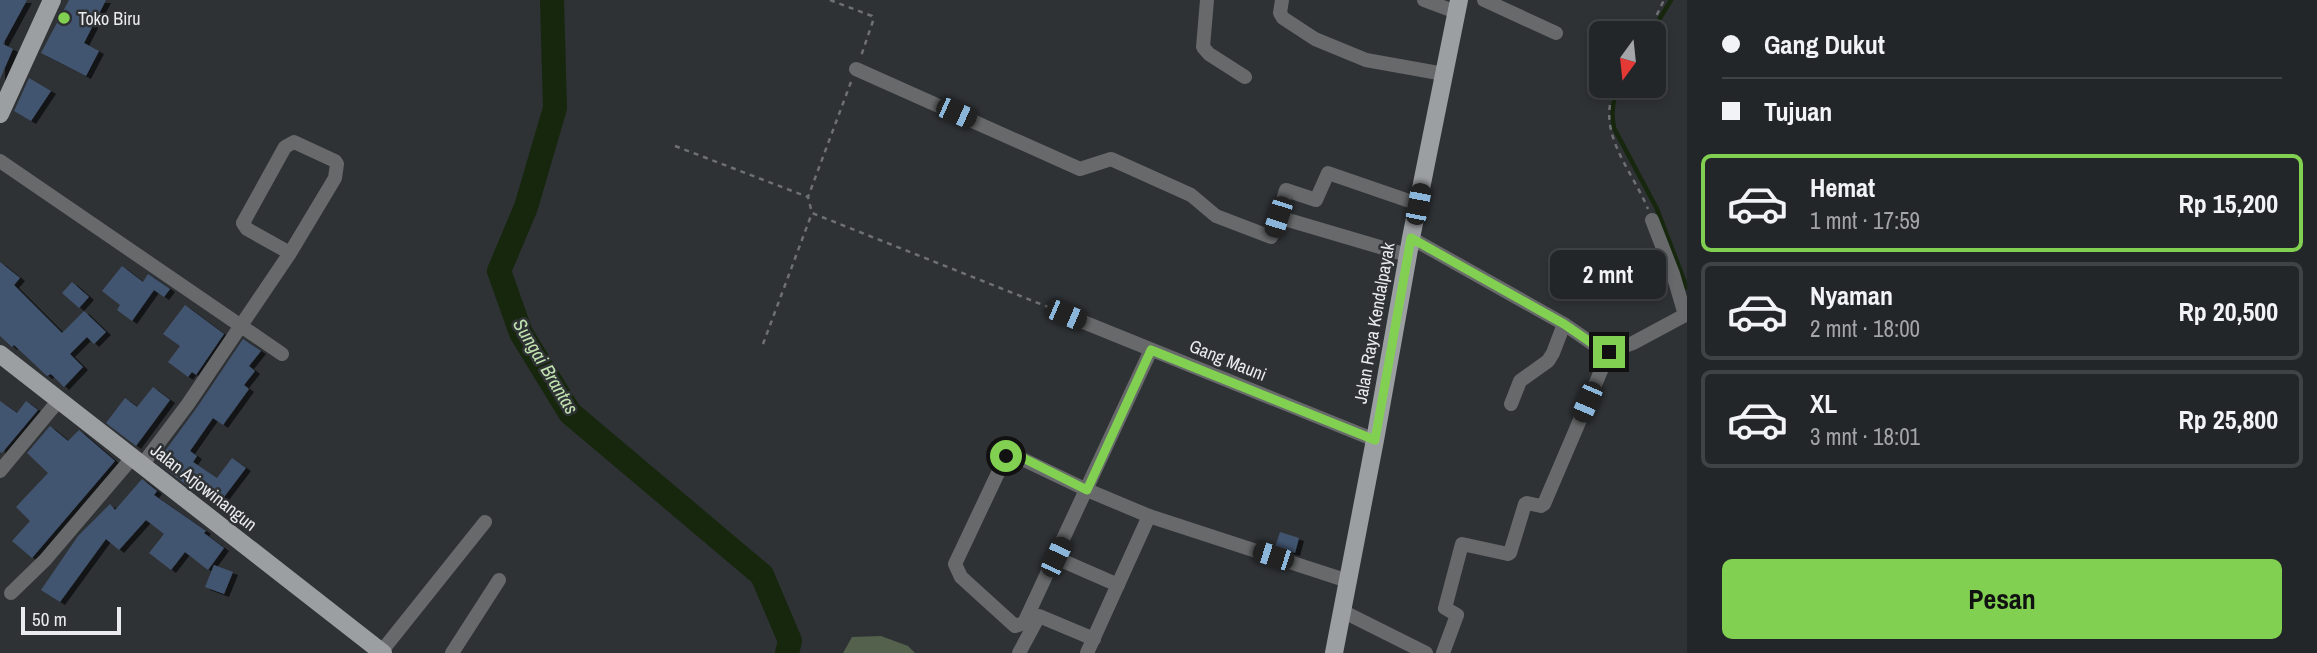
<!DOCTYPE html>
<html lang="id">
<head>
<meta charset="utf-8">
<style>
	body { margin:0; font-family:"Archivo Narrow",sans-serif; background:#2f3234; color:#f1f3f6; height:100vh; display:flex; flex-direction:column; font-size:26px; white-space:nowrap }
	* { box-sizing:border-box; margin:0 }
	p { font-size:23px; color:#a3a5a8 }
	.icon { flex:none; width:38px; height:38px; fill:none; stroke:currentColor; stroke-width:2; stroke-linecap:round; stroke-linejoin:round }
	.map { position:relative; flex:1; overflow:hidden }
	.drawer { display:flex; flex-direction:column; background:#232628; width:630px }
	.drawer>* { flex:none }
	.top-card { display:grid; align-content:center; height:154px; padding:0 35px; background:#232628 }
	.needle { width:46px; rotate:195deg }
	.buttons { position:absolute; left:1589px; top:21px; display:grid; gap:14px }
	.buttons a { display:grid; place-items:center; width:77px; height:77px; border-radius:10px; background:#232628; box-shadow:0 4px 10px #0003,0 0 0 2px #404345; font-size:35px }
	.scale { position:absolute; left:21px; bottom:18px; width:100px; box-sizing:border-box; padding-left:7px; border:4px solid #eaebee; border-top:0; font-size:19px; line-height:24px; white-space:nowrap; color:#eaebee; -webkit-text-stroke:5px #2f3235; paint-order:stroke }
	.end { position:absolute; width:32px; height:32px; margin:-16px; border:9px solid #81d051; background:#111; box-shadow:0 0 0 4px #111 }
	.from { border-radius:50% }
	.bubble { position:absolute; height:49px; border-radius:10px; background:#232628; box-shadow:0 4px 10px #0003,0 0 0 2px #404345; font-size:23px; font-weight:700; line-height:49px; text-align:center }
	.car { position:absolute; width:21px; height:42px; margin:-21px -10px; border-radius:9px; box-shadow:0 0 5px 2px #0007; background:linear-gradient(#222 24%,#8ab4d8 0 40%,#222 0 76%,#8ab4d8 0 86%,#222 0) }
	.top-card b { display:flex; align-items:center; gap:24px; height:66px; font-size:26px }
	.top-card b+b { border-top:2px solid #404345 }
	.top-card i { width:18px; height:18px; background:#f1f3f6 }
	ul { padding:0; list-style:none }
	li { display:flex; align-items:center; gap:21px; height:98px; margin:0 14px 10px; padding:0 21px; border:4px solid #404345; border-radius:10px }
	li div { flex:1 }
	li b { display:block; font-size:26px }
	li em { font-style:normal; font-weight:700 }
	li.selected { border-color:#81d051 }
	li>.icon { width:63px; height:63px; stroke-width:1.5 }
	.primary-button { display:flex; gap:14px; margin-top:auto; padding:14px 35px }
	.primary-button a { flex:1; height:80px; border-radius:10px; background:#81d051; color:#111; font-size:28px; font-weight:700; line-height:80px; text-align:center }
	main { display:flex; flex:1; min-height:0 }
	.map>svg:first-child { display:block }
	.green { fill:#53614d }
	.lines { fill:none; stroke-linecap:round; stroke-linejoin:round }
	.stream { stroke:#16270d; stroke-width:4.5 }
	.river { stroke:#16270d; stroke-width:24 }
	.building { fill:#43546f; filter:url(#shadow) }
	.path { stroke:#6e7073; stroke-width:2.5; stroke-dasharray:5 5; stroke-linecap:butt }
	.minor { stroke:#67696a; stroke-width:14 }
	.major { stroke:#9c9fa2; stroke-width:18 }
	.route { stroke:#81d051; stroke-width:9 }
	.poi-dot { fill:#81d051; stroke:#2f3235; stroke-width:2.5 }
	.labels { text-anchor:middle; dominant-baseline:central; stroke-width:5; stroke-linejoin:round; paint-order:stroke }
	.poi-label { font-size:18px; fill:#eaebee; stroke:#2f3235; text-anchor:start }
	.street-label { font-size:18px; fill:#eaebee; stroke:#2f3235 }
	.water-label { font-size:19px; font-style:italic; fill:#c0e3af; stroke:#2f3235 }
</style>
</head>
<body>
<main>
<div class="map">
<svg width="1687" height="653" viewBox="0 0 1687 653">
	<defs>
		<filter id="shadow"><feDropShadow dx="5" dy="3" stdDeviation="0" flood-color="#0009"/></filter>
	</defs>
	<rect width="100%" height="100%" fill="#2f3235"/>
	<polygon class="green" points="881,636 908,646 915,653 843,653 852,637"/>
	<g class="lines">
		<g class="stream">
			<polyline points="1651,33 1671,0"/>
			<path d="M 1620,86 C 1612,99 1611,113 1614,128 L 1657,209 L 1687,288"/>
		</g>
		<polyline class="river" points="552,0 555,108 526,207 499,271 521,333 570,413 762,575 790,641 787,653"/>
	</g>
	<g class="building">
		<polygon points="0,0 27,0 3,44 13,49 0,79"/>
		<polygon points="69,0 106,0 84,43 99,51 86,76 41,53"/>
		<polygon points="29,78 51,91 31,121 14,111"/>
		<polygon points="0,262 20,278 14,285 62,333 84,311 106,332 94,344 87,337 70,354 83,367 64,387 51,374 47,376 14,345 12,347 0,336"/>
		<polygon points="122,266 143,282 148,274 170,289 164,297 154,290 132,321 117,310 120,305 102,291"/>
		<polygon points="72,282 89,297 79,308 62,293"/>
		<polygon points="185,305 224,334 196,375 192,372 188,377 168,362 180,346 163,334"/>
		<polygon points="243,339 261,351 249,366 255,371 244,385 249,389 223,425 213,418 190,451 197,456 193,462 217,478 232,458 246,468 221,501 206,490 202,495 190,488 157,462 198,406"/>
		<polygon points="153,387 170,400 136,446 106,423 125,398 137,407"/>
		<polygon points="0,401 17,413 26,401 38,410 2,453 0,452"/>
		<polygon points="50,426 68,441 79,430 115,461 32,558 12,541 30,521 16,507 48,473 27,453"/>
		<polygon points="142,479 157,491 154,495 206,531 204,533 224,548 208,570 185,552 171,570 149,553 164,534 146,520 119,550 106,539 60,602 41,590 78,536 110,504 115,510"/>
		<polygon points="1280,532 1299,538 1295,553 1275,547"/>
		<polygon points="214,565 233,572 224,594 205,587"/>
	</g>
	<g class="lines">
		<g class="path">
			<polyline points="830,0 872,16 873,21 861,56"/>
			<polyline points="1648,33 1664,0"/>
			<polyline points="851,82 808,197 812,213 1053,309"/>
			<path d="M 1616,86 C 1594,131 1631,168 1648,209"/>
			<polyline points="675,146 808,197"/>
			<polyline points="763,344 812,213"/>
		</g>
		<g class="minor">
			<polyline points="1207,0 1203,47 1209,54 1245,77"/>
			<polyline points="1282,0 1280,13 1283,18 1315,39 1366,60 1444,74"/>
			<polyline points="1424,0 1456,12"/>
			<polyline points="1484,0 1556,33"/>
			<polyline points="856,69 1080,169 1111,159 1191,195 1216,216 1271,237 1278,217"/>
			<polyline points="0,161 282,354"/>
			<polyline points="1652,220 1673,274 1685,315"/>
			<polyline points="1411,238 1564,324 1596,346 1609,352 1633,343 1687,314"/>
			<polyline points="1407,255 1278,217 1286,190 1316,200 1328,173 1418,204"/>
			<polyline points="1066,315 1375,440"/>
			<polyline points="1151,350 1024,623 1015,626 961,577 955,564 1006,456 1012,454 1087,490 1149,516 1348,581"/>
			<polyline points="1511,404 1520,381 1548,361 1553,353 1564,324"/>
			<polyline points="142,465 188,404 290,253 335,178 337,164 335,161 294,142 285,147 243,223 247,229 290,253"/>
			<polyline points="0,471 59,400"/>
			<polyline points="1063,561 1118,585"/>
			<polyline points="11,593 45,560 132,458"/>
			<polyline points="1342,611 1426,653"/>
			<polyline points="381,652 485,522"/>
			<polyline points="452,653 499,580"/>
			<polyline points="1019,653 1039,616 1094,639"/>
			<polyline points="1087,653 1149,516"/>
			<polyline points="1443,653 1457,615 1445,608 1462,544 1508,554 1510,553 1525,504 1527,503 1541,506 1544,504 1609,352"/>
		</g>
		<g class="major">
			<polyline points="0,114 52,0"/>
			<polyline points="0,354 383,653"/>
			<polyline points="1334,653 1375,440 1411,238 1459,0"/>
		</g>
	</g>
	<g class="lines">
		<polyline class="route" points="1006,456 1017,455 1087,490 1151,350 1375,440 1411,238 1564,324 1596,346 1609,352"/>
	</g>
	<circle class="poi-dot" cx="64" cy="18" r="7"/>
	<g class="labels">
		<g class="poi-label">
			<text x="78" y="18">Toko Biru</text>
		</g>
		<g class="street-label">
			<text transform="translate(1374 323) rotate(-80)">Jalan Raya Kendalpayak</text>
			<text transform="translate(1228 360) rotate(22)">Gang Mauni</text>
			<text transform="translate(204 487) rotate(38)">Jalan Arjowinangun</text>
		</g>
		<g class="water-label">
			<text transform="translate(546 366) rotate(59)">Sungai Brantas</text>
		</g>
	</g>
</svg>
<div class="buttons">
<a><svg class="needle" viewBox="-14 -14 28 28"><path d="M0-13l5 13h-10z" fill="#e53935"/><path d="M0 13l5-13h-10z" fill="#a3a5a8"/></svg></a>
</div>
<div class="scale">50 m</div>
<i class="end from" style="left:1006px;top:456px"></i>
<i class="end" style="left:1609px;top:352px"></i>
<div class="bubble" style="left:1550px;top:250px;width:116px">2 mnt</div>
<i class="car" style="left:956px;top:113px;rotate:114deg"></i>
<i class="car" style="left:1418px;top:204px;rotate:11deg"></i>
<i class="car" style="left:1278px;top:217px;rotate:198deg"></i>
<i class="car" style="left:1066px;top:315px;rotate:113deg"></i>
<i class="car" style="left:1587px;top:402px;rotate:203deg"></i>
<i class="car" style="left:1273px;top:556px;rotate:288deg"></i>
<i class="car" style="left:1056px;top:557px;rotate:25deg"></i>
</div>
<section class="drawer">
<div class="top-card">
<b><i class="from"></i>Gang Dukut</b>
<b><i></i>Tujuan</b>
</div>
<ul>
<li class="selected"><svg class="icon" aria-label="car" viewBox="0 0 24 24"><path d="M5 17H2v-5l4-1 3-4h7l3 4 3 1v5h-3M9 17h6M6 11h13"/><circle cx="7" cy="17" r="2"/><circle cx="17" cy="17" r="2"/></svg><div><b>Hemat</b><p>1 mnt · 17:59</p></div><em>Rp 15,200</em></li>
<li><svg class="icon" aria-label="car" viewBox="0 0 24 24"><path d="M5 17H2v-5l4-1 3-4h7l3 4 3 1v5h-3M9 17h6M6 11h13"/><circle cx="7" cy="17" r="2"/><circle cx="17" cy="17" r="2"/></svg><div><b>Nyaman</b><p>2 mnt · 18:00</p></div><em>Rp 20,500</em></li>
<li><svg class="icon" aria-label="car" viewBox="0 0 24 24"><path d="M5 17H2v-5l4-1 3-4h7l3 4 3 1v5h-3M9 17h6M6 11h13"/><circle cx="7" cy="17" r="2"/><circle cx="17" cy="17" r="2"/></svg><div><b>XL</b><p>3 mnt · 18:01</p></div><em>Rp 25,800</em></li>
</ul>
<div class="primary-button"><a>Pesan</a></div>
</section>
</main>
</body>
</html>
